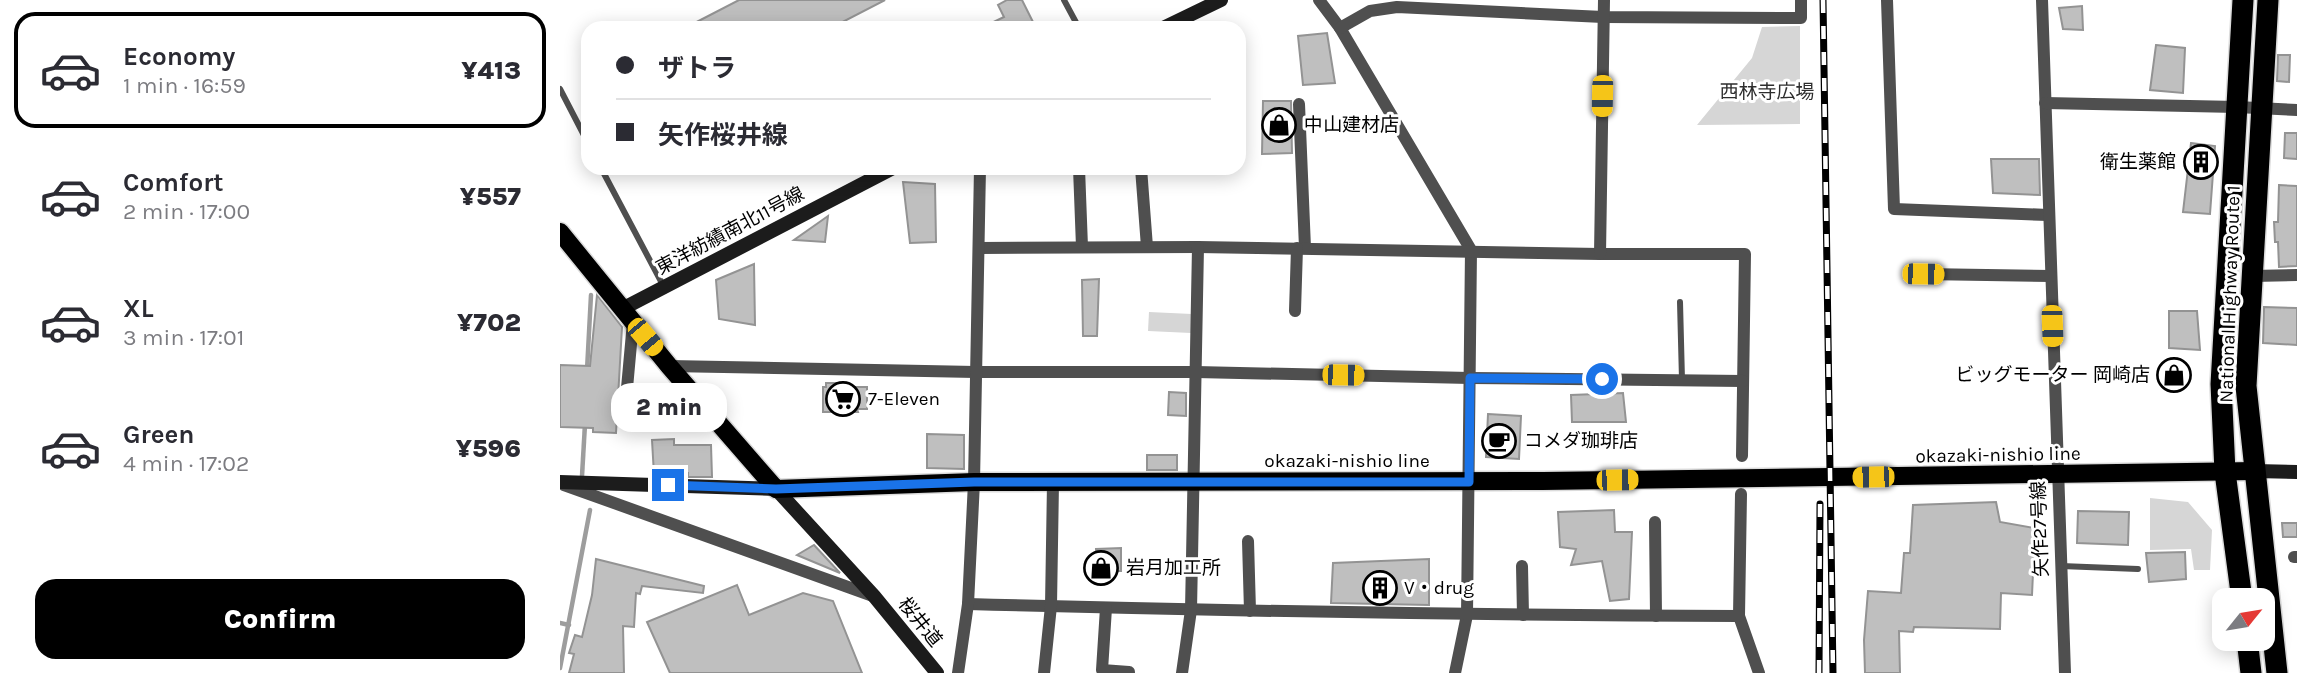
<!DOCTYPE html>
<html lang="en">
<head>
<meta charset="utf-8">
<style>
	body { margin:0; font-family:Karla,"Noto Sans JP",sans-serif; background:#f7f7f7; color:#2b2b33; height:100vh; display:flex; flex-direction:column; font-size:26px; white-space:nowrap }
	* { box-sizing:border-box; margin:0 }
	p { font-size:23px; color:#7c7c81 }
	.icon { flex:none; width:38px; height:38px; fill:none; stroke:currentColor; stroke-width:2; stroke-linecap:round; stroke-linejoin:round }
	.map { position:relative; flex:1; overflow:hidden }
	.drawer { display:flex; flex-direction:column; background:#fff; width:560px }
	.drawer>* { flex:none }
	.banner { position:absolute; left:21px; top:21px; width:665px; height:154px; border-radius:21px; box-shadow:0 4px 18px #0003; display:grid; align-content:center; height:154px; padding:0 35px; background:#fff }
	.needle { width:46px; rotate:60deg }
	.buttons { position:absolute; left:1652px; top:588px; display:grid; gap:14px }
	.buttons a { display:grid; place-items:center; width:63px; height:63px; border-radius:14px; background:#fff; box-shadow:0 4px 18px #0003; font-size:35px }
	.end { position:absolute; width:32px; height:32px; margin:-16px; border:9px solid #1a73e8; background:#fff; box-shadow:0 0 0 4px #fff }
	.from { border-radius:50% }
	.bubble { position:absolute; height:49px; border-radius:21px; background:#fff; box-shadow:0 4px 18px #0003; font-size:23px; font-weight:800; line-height:49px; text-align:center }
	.car { position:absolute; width:21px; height:42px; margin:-21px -10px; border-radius:9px; box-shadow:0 0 5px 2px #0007; background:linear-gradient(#f5c518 24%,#345 0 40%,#f5c518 0 76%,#345 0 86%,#f5c518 0) }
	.banner b { display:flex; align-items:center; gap:24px; height:66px; font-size:26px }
	.banner b+b { border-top:2px solid #e1e1e2 }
	.banner i { width:18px; height:18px; background:#2b2b33 }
	ul { padding:12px 0 0; list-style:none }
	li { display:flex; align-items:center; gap:21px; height:116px; margin:0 14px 10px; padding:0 21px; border:4px solid transparent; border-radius:21px }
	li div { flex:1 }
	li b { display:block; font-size:26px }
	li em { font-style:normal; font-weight:800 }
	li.on { border-color:#000 }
	li>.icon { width:63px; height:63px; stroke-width:1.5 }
	.action { display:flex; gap:14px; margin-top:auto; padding:14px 35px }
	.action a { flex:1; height:80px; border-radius:21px; background:#000; color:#fff; font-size:28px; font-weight:800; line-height:80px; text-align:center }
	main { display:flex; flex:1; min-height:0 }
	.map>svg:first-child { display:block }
	.green { fill:#d6d6d6 }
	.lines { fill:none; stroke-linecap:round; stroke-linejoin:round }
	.stream { stroke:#9d9d9d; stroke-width:4.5 }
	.building { fill:#bfbfbf; stroke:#939393; stroke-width:2 }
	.primary-casing { stroke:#dbdbdb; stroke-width:21 }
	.highway-casing { stroke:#dbdbdb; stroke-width:24 }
	.lane { stroke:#4f4f4f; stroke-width:6 }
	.street { stroke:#4f4f4f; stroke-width:12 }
	.secondary { stroke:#1c1c1c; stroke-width:14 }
	.primary { stroke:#000; stroke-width:18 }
	.highway { stroke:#000; stroke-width:21 }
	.rail-casing { stroke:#000; stroke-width:7 }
	.rail { stroke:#fff; stroke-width:4.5; stroke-dasharray:13; stroke-linecap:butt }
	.route { stroke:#1a73e8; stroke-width:9 }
	.labels { text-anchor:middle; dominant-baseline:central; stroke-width:6; stroke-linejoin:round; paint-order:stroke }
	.park-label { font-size:19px; fill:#2d2d2d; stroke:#fff }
	.poi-label { font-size:19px; fill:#000; stroke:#fff; text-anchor:start }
	.street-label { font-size:19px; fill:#000; stroke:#fff }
</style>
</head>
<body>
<main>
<section class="drawer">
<ul>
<li class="on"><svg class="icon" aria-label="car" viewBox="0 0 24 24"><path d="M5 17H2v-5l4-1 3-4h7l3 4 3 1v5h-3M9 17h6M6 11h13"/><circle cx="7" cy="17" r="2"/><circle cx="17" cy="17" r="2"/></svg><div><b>Economy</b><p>1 min · 16:59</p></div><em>¥413</em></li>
<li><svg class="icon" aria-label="car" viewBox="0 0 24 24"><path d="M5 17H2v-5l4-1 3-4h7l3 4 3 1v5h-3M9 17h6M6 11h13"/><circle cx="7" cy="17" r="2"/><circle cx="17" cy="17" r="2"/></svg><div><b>Comfort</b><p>2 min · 17:00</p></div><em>¥557</em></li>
<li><svg class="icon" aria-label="car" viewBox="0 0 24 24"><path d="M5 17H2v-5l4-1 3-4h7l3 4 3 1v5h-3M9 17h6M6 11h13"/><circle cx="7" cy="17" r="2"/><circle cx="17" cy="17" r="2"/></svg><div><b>XL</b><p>3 min · 17:01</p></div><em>¥702</em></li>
<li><svg class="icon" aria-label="car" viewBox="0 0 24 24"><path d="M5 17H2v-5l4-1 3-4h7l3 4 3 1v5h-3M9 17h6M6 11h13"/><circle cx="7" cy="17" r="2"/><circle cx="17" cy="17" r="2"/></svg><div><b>Green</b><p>4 min · 17:02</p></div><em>¥596</em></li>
</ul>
<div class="action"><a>Confirm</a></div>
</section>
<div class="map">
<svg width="1737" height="673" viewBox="0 0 1737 673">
	<rect width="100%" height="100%" fill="#fff"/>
	<g class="green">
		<polygon points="1240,26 1240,124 1137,125 1192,58 1202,27"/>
		<polygon points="589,312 632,314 631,333 588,331"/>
		<polygon points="1590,498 1628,502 1652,530 1650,570 1634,570 1631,549 1590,550"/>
	</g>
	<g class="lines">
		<g class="stream">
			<polyline points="27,370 31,295"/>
			<polyline points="22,476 25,424"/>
			<polyline points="0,623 9,625"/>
			<polyline points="0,668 30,510"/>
		</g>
	</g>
	<g class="building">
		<polygon points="179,0 325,0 271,28 125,28"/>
		<polygon points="447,0 462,0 476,28 421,28 444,17 438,5"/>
		<polygon points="1522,6 1523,30 1503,29 1499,8"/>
		<polygon points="767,33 775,83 743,85 738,36"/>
		<polygon points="1596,45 1625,48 1623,93 1590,90"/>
		<polygon points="1718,55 1730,55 1729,82 1717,81"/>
		<polygon points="703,101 731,101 732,153 702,154"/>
		<polygon points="1725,133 1737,133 1737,159 1724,158"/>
		<polygon points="1631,143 1655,146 1650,214 1623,212"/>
		<polygon points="1431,159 1479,159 1480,195 1433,193"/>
		<polygon points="343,182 375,184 376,242 350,243"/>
		<polygon points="1719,185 1737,186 1737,266 1719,267 1718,242 1715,242 1714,222 1718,222"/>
		<polygon points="268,216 265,242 234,240"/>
		<polygon points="194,264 195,325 159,319 156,280"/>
		<polygon points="539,279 537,336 523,336 522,280"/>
		<polygon points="37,295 62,327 56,433 33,432 33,428 0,427 0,365 30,366"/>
		<polygon points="1704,307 1737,308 1737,345 1703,343"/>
		<polygon points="1609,311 1637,311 1640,350 1609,348"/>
		<polygon points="266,383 280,383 280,387 307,387 307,409 297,409 298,412 263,412 263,387 266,387"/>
		<polygon points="609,392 626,393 626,416 608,415"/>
		<polygon points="1063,393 1066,422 1012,422 1011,395"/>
		<polygon points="928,414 961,416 959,459 926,457"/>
		<polygon points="367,434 404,435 404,469 367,468"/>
		<polygon points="114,439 114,445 151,445 152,477 128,477 128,473 94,475 92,440"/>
		<rect x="587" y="455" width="30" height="15"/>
		<polygon points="1436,502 1440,522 1479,529 1477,551 1474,551 1472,595 1441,593 1440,629 1354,627 1353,632 1339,631 1340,673 1305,673 1304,640 1308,591 1341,593 1344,553 1350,553 1353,505"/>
		<polygon points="1054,510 1055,532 1072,532 1069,599 1050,601 1042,561 1011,565 1016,549 1000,547 998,512"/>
		<polygon points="1518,511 1569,512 1568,545 1517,543"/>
		<polygon points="1722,523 1737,523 1737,537 1723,537"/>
		<polygon points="254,545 280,573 237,555"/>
		<polygon points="561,548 561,571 537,571 536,549"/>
		<polygon points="1625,552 1626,579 1589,582 1586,553"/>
		<polygon points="36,559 144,586 143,593 82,586 80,594 76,593 74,627 63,626 64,673 9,673 14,654 9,653 15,635 22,637 32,595"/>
		<polygon points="869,559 869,605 771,603 773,563"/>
		<polygon points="177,585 189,615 243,593 273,601 302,673 110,673 87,622"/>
	</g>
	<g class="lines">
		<g class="primary-casing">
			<polyline id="primary" points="0,232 109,366 216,489 414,482 983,481 1695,471"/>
		</g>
		<g class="highway-casing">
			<g id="highway">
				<polyline points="1708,0 1686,386 1717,673"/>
				<polyline points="1682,600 1665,472 1661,384 1683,0"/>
				<polyline points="1687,639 1691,673"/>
			</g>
		</g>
		<g class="lane">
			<polyline points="504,0 519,28"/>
			<polyline points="0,89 28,143"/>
			<polyline points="41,168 104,287"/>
			<polyline points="1120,302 1122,380"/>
			<polyline points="1501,566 1578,569"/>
		</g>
		<g class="street">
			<polyline points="759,0 780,28 911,250 907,615 895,673"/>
			<polyline points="1327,0 1334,209 1488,215"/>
			<polyline points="1482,0 1505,673"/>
			<polyline points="780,28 810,11 837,7 1043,17 1241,18 1241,0"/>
			<polyline points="1485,103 1677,107 1737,110"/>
			<polyline points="739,104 745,248"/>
			<polyline points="519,168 522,247"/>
			<polyline points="581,168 587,247"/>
			<polyline points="419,248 638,247 1040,254 1185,254 1182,456"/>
			<polyline points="1040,254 1044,0"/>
			<polyline points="1363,274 1491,276"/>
			<polyline points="1693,276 1737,275"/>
			<polyline points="735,311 737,248"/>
			<polyline points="109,366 415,372 636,372 910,378 1183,381"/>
			<polyline points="64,421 73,322"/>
			<polyline points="4,485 313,596"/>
			<polyline points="1181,494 1179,616 1199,673"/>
			<polyline points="1095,522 1096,616"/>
			<polyline points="688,541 690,611"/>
			<polyline points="1734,557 1737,557"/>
			<polyline points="962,566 963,615"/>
			<path d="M 408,604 C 665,611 922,615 1179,616"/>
			<polyline points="546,608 542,670 569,672"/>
			<polyline points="398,673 408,604 414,482 420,168"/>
			<polyline points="484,673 491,606 493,483"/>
			<polyline points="622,673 631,610 638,247"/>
		</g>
		<g class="secondary">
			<polyline points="603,28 661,0"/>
			<polyline points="62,309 333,168"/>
			<polyline points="1695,471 1737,472"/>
			<polyline points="0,482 216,489 314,596 377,673"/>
		</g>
		<use href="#primary" class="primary"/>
		<use href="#highway" class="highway"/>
		<g class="rail-casing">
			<g id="rail">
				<polyline points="1263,0 1273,673"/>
				<polyline points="1259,673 1260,504"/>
			</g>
		</g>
		<use href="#rail" class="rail"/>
	</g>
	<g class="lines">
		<polyline class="route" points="108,485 216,489 414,482 909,482 910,378 1042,379"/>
	</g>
	<defs>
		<g id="shop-ring" transform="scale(1.75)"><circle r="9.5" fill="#fff" stroke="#000" stroke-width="1.5"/><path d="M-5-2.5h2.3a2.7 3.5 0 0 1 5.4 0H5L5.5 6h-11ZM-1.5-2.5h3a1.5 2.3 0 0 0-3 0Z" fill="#000"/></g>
		<g id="building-ring" transform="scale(1.75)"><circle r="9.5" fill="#fff" stroke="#000" stroke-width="1.5"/><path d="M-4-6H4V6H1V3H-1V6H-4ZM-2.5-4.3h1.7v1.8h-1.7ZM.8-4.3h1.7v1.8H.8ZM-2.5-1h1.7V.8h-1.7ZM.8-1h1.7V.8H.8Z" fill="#000"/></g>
		<g id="supermarket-ring" transform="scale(1.75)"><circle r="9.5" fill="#fff" stroke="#000" stroke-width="1.5"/><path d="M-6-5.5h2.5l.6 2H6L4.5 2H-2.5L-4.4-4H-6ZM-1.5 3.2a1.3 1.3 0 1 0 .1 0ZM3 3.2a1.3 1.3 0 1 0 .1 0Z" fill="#000"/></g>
		<g id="cafe-ring" transform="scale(1.75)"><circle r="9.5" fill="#fff" stroke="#000" stroke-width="1.5"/><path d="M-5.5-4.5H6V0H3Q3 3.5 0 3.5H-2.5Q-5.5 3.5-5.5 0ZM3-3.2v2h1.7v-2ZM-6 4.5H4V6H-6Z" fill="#000"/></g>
	</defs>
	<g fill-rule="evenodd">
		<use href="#shop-ring" x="719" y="125"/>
		<use href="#building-ring" x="1641" y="162"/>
		<use href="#shop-ring" x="1614" y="375"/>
		<use href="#supermarket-ring" x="283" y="399"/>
		<use href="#cafe-ring" x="939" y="441"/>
		<use href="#shop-ring" x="541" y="568"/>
		<use href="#building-ring" x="820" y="588"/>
	</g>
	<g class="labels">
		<g class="park-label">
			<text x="1207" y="92">西林寺広場</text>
		</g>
		<g class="poi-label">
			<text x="744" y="125">中山建材店</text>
			<text x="1616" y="162" text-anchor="end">衛生薬館</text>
			<text x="1590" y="375" text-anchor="end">ビッグモーター 岡崎店</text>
			<text x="308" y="399">7-Eleven</text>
			<text x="964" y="441">コメダ珈琲店</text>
			<text x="566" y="568">岩月加工所</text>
			<text x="844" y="588">V・drug</text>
		</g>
		<g class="street-label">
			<text transform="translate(170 231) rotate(-28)">東洋紡績南北11号線</text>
			<text transform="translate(1670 294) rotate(-88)">National Highway Route 1</text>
			<text transform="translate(1438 455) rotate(-1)">okazaki-nishio line</text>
			<text x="787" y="461">okazaki-nishio line</text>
			<text transform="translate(1480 529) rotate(-92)">矢作27号線</text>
			<text transform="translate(360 622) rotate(51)">桜井道</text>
		</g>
	</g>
</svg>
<div class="buttons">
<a><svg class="needle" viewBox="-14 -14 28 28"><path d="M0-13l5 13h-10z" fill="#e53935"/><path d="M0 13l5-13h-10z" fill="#7c7c81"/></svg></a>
</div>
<i class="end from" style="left:1042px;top:379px"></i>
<i class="end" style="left:108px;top:485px"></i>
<div class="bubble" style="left:51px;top:383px;width:116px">2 min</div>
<i class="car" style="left:1042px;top:96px;rotate:181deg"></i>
<i class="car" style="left:1363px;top:274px;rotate:91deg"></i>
<i class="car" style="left:1492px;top:326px;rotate:178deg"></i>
<i class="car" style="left:85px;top:337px;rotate:140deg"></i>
<i class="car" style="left:783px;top:375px;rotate:91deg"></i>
<i class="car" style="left:1313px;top:477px;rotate:269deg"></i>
<i class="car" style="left:1057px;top:480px;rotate:89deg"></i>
<div class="banner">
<b><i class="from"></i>ザトラ</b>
<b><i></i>矢作桜井線</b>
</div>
</div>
</main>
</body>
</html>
